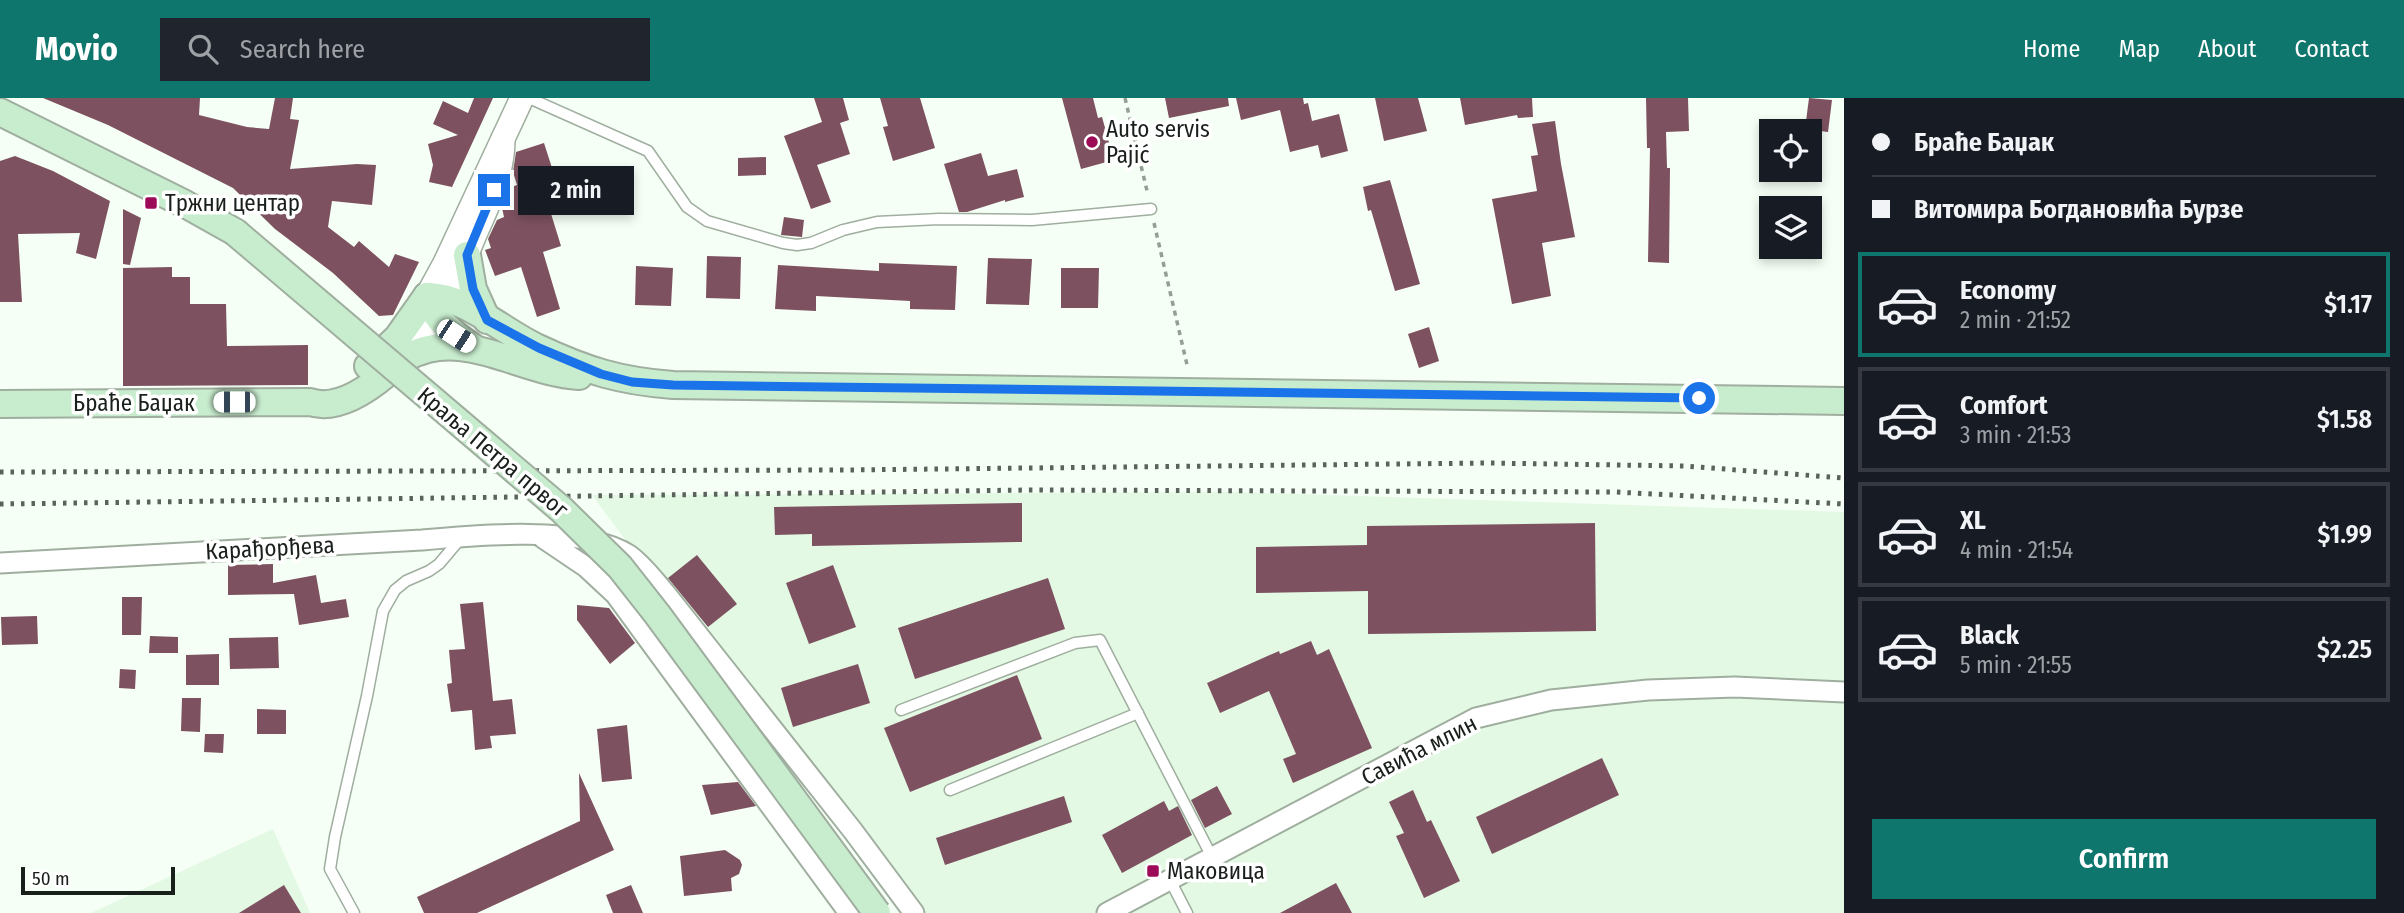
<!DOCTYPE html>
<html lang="en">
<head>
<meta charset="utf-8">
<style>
	body { margin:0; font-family:"Fira Sans Condensed",sans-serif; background:#20242c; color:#f1f3f6; height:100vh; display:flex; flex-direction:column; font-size:26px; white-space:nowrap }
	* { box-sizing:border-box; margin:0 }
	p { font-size:23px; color:#9ea1a6 }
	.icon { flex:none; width:38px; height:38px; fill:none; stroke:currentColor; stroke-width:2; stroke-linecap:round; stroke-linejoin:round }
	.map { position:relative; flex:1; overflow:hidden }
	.details { display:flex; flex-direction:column; background:#171b24; width:560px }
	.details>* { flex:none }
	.hud { display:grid; align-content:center; height:154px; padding:0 28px; background:#171b24 }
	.fabs { position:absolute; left:1759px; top:21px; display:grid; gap:14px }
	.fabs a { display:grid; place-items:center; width:63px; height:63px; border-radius:0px; background:#171b24; box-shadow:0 4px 10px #0003; font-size:35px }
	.scale { position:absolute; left:21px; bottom:18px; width:154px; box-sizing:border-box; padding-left:7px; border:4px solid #191f1a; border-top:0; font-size:19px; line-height:24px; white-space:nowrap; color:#191f1a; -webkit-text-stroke:5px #fff; paint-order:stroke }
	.end { position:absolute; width:32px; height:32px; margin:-16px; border:9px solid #1a73e8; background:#fff; box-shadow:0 0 0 4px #fff }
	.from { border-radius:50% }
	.bubble { position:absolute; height:49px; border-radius:0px; background:#171b24; box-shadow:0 4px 10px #0003; font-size:23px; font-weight:600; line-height:49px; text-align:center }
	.car { position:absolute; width:21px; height:42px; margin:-21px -10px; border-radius:9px; box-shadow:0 0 5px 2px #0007; background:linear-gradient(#fff 24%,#345 0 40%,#fff 0 76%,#345 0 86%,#fff 0) }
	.hud b { display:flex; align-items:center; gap:24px; height:66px; font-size:26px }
	.hud b+b { border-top:2px solid #363941 }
	.hud i { width:18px; height:18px; background:#f1f3f6 }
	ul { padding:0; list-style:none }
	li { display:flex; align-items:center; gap:21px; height:105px; margin:0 14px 10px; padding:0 14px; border:4px solid #363941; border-radius:0px }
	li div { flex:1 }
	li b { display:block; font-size:26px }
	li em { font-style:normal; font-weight:600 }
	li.active { border-color:#0f766e }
	li>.icon { width:63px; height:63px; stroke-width:1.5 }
	.action { display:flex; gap:14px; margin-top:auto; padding:14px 28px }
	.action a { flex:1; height:80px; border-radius:0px; background:#0f766e; color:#fff; font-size:28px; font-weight:600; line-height:80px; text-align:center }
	header { display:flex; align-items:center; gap:42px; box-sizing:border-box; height:98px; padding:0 35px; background:#0f766e; color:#fff }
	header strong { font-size:33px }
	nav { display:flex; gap:38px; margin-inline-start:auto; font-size:24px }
	.search { width:490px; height:63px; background:#20242c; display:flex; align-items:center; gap:18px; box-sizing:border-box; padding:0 24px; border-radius:0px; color:#9ea1a6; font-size:26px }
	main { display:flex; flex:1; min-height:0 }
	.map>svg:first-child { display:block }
	.built { fill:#e3f9e4 }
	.building { fill:#7d5160 }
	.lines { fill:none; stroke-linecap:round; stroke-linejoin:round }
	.service-casing { stroke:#9fae9f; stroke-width:13 }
	.minor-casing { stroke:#9fae9f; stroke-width:23 }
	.tertiary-casing { stroke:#9fae9f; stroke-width:26 }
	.secondary-casing { stroke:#9fae9f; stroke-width:30 }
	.path { stroke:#959d96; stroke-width:3.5; stroke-dasharray:5 5; stroke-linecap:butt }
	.service { stroke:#fff; stroke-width:10 }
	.minor { stroke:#fff; stroke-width:19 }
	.tertiary { stroke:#fff; stroke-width:23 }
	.secondary { stroke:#c8ecce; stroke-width:26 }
	.rail { stroke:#5b625c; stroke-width:5; stroke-dasharray:3.5 7; stroke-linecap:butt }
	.secondary-bridge-casing { stroke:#9fae9f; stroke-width:30; stroke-linecap:butt }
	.secondary-bridge { stroke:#c8ecce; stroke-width:26 }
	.route { stroke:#1a73e8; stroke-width:9 }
	.poi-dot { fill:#9d0a57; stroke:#fff; stroke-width:2.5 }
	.labels { text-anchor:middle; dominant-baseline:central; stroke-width:7; stroke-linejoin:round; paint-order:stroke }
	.poi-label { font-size:23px; fill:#191f1a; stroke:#fff; text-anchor:start }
	.street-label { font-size:23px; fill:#191f1a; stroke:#fff }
</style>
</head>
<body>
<header>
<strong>Movio</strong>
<div class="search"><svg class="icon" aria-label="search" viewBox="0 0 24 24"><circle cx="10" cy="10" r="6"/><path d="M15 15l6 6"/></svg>Search here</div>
<nav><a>Home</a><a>Map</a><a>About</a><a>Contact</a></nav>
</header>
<main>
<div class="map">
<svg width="1844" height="815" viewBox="0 0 1844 815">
	<rect width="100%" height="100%" fill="#f5fff5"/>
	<g class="built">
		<polygon points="1236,394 1844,414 1844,815 909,815 790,664 592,397"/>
		<polygon points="273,731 310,815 91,815"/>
	</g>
	<g class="building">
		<polygon points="43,0 200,0 199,17 247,29 269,31 275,0 293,0 290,21 299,22 290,71 357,66 376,67 372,107 332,103 328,129 354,149 359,143 389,169 395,156 419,164 393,217 379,218 333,175 275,131 233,90 108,27"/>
		<polygon points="474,0 493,0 452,89 429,84 433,67 428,46 458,37 433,26 443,3 468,15"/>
		<polygon points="814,0 843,0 849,22 840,25 850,56 817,67 831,104 811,111 784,38 822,24"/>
		<polygon points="880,0 920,0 935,50 893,63 883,29 888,28"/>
		<polygon points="1062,0 1093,0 1098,20 1102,19 1114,62 1081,71"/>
		<polygon points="1165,0 1228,0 1229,8 1169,20"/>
		<polygon points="1236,0 1303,0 1304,6 1297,8 1308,5 1312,23 1339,16 1348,53 1321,60 1318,47 1290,54 1280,12 1241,22"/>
		<polygon points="1375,0 1418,0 1427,33 1384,43"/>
		<polygon points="1460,0 1532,0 1533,19 1518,20 1517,17 1465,27"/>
		<polygon points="1646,0 1688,0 1689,33 1666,34 1667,70 1670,70 1669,165 1648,164 1650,50 1647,50"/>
		<polygon points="1809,0 1832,2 1828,34 1805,31"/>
		<polygon points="1555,23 1561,66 1575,139 1542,145 1551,198 1512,206 1492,101 1537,93 1531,58 1538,57 1532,26"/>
		<polygon points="544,45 553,73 539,77 561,148 543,154 560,211 537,219 521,169 495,178 485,152 491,150 488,141 497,122 504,119 502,110 509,90 517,87 513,74 516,54"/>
		<polygon points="981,55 988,78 1017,71 1024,99 1005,104 1005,102 967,114 959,114 944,66"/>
		<polygon points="15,58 53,73 110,103 96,161 76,155 80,135 18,136 22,204 0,204 0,63"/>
		<polygon points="766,59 766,77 738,78 738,60"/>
		<polygon points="1390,82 1420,186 1395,193 1371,112 1368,113 1363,89"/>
		<polygon points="123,111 141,120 130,167 123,166"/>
		<polygon points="784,119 804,122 802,139 781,137"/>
		<polygon points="707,158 741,159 740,201 706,200"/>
		<polygon points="988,160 1032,161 1029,207 986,206"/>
		<polygon points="879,165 957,168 955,212 910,211 910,203 816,198 816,213 775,211 778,167 879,173"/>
		<polygon points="636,168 673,170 671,208 635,207"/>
		<polygon points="172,169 172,179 190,179 190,206 226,206 227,248 308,247 308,287 123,288 123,170"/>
		<polygon points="1061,170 1099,170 1098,210 1061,210"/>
		<polygon points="1429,229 1439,263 1419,270 1408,236"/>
		<polygon points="1022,405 1022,444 812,448 812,436 775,437 774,409"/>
		<polygon points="1595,425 1596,533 1368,536 1368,493 1256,495 1256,449 1367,447 1367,428"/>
		<polygon points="697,457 737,506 708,529 668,480"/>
		<polygon points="273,466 273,485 316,477 321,505 346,501 349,519 299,527 294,496 228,497 228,467"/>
		<polygon points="833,467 856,529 809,546 786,485"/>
		<polygon points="1048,480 1065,531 915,581 898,530"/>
		<polygon points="122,499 142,499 141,537 122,537"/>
		<polygon points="483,504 493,603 512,601 516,636 490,638 492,650 475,652 472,612 451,614 447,586 452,585 449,552 465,551 460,506"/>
		<polygon points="577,507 609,510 635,545 610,566 577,522"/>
		<polygon points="37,518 38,546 2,547 1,519"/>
		<polygon points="150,538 178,539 178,555 149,555"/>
		<polygon points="278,539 279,570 230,571 229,540"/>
		<polygon points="1311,543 1317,557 1329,551 1372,650 1293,685 1283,661 1296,656 1269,593 1220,615 1207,585 1279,553 1280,556"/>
		<polygon points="219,556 219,587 186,587 186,557"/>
		<polygon points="858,566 870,605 793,629 781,590"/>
		<polygon points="120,571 136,572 135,591 119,590"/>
		<polygon points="1017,577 1042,641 910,694 884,630"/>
		<polygon points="182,600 201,600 200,634 181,633"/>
		<polygon points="257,611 286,612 286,636 257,636"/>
		<polygon points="627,627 632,681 602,684 597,631"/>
		<polygon points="205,636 224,636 223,655 204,654"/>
		<polygon points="1602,660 1619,697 1492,756 1476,719"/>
		<polygon points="579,675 614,752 477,815 424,815 417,799 580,723"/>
		<polygon points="738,684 756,708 711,717 702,687"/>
		<polygon points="1217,688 1232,716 1205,730 1191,702"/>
		<polygon points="1413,692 1427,724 1431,722 1460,783 1424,800 1396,738 1404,735 1389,704"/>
		<polygon points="1064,698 1072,724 945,767 936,740"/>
		<polygon points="1164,703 1169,713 1178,708 1192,737 1122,775 1102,737"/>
		<polygon points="725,752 740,762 742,767 739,776 731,780 732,793 684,798 680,758"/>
		<polygon points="1336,785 1352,815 1280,815"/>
		<polygon points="284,787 301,815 239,815"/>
		<polygon points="631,787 643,815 613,815 606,797"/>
	</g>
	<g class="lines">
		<g class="service-casing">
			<g id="service">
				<polyline points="529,0 648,53 687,109 707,123 783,145 797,147 811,145 843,132 877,124 939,121 1032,122 1151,111"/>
				<polyline points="901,612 1075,545 1100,542 1212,759"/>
				<polyline points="950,692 1138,615"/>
				<polyline points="1170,782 1187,815"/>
				<polyline points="354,815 330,771 335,739 367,598 383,513 395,492 406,483 429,473 439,466 461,440"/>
			</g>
		</g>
		<g class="minor-casing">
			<g id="minor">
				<polyline points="543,440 586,469 615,496 849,815"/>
				<path d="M 0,465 L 422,442 C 475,437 584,427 629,457 C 643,467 655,483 666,496 L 853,733 L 914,815"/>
				<polyline points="1107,815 1476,620 1551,602 1648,592 1735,589 1844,594"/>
			</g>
		</g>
		<g class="tertiary-casing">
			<g id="tertiary">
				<polyline points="427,198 445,165 522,0"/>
				<path d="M 403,261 C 437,223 457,181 476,134 C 490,103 503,75 503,41"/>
			</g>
		</g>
		<g class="secondary-casing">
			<g id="secondary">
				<polyline points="0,14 185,106 235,134"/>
				<polyline points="467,157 473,191 487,222"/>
				<path d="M 427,198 C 466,198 503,234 538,250 C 587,273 620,283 673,287 L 1844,303"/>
				<path d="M 427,198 C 435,222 453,236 474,250"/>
				<polyline points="368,268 398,239 427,198"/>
				<path d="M 0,306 L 310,304 C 337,313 367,292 387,275 C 393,271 397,264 403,261 C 410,257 420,253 428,251 C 476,239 528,275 579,278"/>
			</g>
		</g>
		<g class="path">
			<polyline points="1125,0 1148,97"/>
			<polyline points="1154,125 1188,271"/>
		</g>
		<use href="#service" class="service"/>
		<use href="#minor" class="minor"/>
		<use href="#tertiary" class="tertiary"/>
		<use href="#secondary" class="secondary"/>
		<g class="rail">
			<polyline points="0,374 847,372 1487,365 1684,368 1844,380"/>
			<polyline points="0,406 1028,392 1615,394 1844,406"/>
		</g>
		<g class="secondary-bridge-casing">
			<polyline id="secondary-bridge" points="235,134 562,412 620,469 657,516 877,815"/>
		</g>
		<use href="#secondary-bridge" class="secondary-bridge"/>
	</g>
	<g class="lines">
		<polyline class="route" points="494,92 467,157 473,191 487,222 539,250 601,276 632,284 673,287 1699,300"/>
	</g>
	<g class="poi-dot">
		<circle cx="1092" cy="44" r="7"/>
		<rect x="144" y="98" width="14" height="14" rx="3.5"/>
		<rect x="1146" y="766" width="14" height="14" rx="3.5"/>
	</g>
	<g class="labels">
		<g class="poi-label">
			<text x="1106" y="31">Auto servis<tspan x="1106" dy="26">Pajić</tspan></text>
			<text x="165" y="105">Тржни центар</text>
			<text x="1167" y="773">Маковица</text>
		</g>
		<g class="street-label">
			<text x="134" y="305">Браће Баџак</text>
			<text transform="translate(493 354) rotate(40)">Краља Петра првог</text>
			<text transform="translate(270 450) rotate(-3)">Карађорђева</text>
			<text transform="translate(1419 652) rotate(-27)">Савића млин</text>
		</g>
	</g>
</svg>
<div class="fabs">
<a><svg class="icon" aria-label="locate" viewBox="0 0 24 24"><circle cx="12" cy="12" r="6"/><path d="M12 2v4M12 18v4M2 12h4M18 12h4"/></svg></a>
<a><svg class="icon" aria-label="layers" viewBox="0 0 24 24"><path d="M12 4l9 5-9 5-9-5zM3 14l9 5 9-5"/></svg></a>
</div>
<div class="scale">50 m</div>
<i class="end from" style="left:1699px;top:300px"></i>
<i class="end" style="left:494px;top:92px"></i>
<div class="bubble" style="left:518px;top:68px;width:116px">2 min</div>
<i class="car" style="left:456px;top:238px;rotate:123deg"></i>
<i class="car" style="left:234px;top:304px;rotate:270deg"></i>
</div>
<section class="details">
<div class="hud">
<b><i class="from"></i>Браће Баџак</b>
<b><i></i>Витомира Богдановића Бурзе</b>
</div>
<ul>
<li class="active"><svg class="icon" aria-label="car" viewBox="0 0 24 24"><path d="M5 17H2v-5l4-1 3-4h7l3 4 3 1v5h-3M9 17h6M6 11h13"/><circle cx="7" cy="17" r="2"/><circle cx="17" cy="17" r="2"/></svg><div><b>Economy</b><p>2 min · 21:52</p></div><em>$1.17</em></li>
<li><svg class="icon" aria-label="car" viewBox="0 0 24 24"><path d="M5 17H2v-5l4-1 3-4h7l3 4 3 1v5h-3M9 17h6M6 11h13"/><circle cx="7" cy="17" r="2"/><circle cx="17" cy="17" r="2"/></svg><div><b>Comfort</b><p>3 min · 21:53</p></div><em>$1.58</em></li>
<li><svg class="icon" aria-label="car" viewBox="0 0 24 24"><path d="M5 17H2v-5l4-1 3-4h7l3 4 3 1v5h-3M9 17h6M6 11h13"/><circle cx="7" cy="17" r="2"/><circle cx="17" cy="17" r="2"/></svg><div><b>XL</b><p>4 min · 21:54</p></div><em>$1.99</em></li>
<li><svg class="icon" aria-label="car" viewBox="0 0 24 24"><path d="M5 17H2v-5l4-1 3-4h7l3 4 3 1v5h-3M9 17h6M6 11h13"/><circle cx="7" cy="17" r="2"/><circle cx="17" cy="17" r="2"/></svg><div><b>Black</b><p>5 min · 21:55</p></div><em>$2.25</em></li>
</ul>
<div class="action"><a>Confirm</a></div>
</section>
</main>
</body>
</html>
